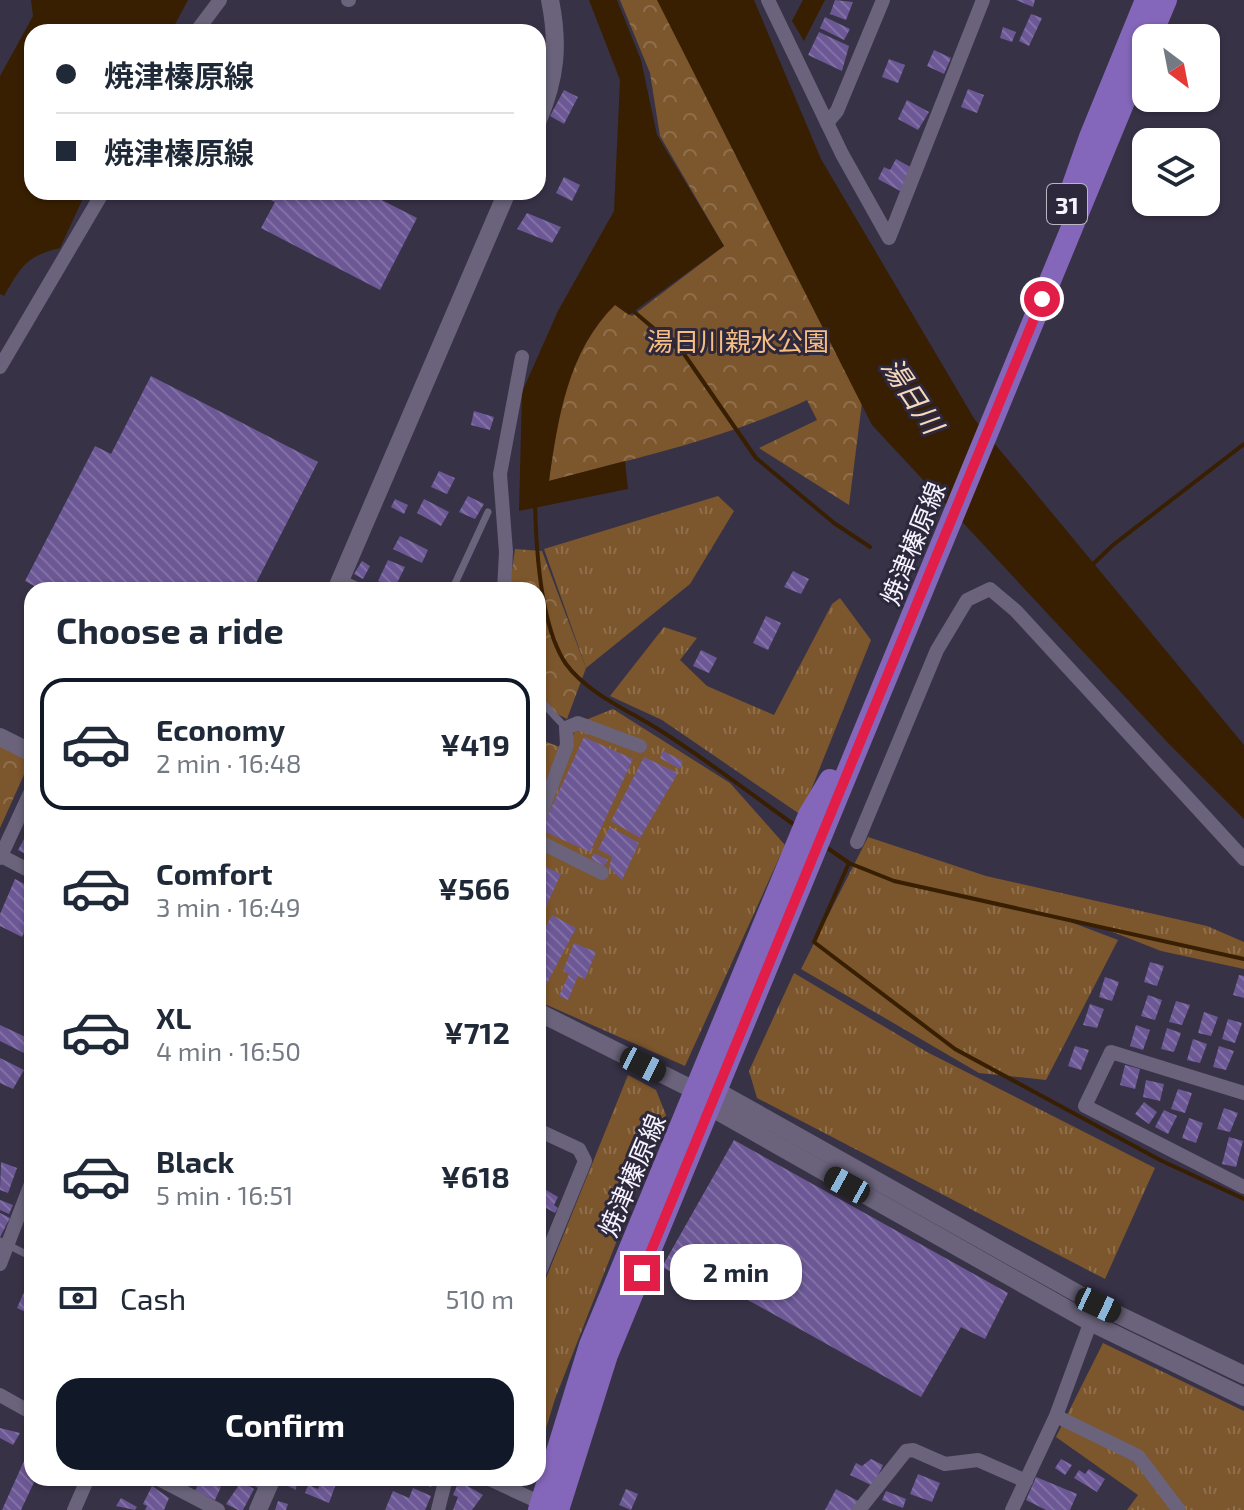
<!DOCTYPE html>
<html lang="en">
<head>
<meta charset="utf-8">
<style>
	body { margin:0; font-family:"Exo 2","Noto Sans JP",sans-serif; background:#f2f2f3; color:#1f2937; height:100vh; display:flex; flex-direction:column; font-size:30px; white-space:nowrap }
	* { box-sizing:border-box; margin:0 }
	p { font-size:26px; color:#747a83 }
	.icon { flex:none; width:44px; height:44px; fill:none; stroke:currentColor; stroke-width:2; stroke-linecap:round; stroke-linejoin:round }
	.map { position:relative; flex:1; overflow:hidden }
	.details { position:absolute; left:24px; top:582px; width:522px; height:904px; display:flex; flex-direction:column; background:#fff; border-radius:24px; box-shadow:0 2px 6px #0004 }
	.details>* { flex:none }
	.hud { position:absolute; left:24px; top:24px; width:522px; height:176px; border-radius:24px; box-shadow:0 2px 6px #0004; display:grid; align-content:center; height:176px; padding:0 32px; background:#fff }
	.needle { width:52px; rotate:148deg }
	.tools { position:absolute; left:1132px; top:24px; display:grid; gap:16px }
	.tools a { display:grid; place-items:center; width:88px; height:88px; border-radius:16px; background:#fff; box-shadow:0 2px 6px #0004; font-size:40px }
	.end { position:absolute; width:36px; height:36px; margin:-18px; border:10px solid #e11d48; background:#fff; box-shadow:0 0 0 4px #fff }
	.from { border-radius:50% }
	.bubble { position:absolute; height:56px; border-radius:24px; background:#fff; box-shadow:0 2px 6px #0004; font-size:26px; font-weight:700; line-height:56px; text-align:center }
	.car { position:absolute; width:24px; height:48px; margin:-24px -12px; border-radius:10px; box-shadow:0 0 6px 2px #0007; background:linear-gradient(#222 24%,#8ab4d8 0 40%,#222 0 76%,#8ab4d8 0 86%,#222 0) }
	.hud b { display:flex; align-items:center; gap:28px; height:76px; font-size:30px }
	.hud b+b { border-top:2px solid #e0e1e3 }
	.hud i { width:20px; height:20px; background:#1f2937 }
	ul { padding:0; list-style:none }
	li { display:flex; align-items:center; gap:24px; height:132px; margin:0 16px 12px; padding:0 16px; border:4px solid transparent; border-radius:24px }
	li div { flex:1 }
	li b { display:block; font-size:30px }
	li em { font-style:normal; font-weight:700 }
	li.active { border-color:#111827 }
	li>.icon { width:72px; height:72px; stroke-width:1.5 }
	h2 { padding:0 32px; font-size:36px; line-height:96px }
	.pay { display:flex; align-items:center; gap:20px; height:88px; padding:0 32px; font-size:30px }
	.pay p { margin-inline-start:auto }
	.button { display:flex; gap:16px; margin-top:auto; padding:16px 32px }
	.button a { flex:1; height:92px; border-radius:24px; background:#111827; color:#fff; font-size:32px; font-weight:700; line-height:92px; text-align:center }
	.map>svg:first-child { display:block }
	.grass { fill:url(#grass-tufts) }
	.forest { fill:url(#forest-crowns) }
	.water { fill:#381f01 }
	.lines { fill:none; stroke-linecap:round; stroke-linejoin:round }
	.stream { stroke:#381f01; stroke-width:4 }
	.building { fill:url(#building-back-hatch) }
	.service { stroke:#6a637b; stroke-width:7 }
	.minor { stroke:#6a637b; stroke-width:14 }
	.tertiary { stroke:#6a637b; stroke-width:18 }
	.primary { stroke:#8467ba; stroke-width:22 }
	.route { stroke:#e11d48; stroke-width:10 }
	.labels { text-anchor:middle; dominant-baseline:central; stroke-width:6; stroke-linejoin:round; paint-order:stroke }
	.shield { fill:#2e283c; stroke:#b9b6c4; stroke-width:2 }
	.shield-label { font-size:24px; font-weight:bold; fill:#f5f3fe }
	.park-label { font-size:26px; fill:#f7be82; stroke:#2e283c }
	.street-label { font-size:26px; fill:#f5f3fe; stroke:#2e283c }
	.water-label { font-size:28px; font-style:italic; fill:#f5d8bb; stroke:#2e283c }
</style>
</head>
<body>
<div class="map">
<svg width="1244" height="1510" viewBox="0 0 1244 1510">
	<defs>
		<pattern id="grass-tufts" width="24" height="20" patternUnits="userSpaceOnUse" patternTransform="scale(2)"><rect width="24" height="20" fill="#7c562c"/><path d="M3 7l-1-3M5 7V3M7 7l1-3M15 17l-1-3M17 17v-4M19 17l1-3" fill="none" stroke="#8f6f4c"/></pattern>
		<pattern id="forest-crowns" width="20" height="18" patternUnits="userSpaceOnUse" patternTransform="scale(2)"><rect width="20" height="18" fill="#7c562c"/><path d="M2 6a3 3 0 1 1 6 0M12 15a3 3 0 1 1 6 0" fill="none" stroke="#8f6f4c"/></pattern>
		<pattern id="building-back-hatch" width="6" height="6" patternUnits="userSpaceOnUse" patternTransform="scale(2)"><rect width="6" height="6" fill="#6c5895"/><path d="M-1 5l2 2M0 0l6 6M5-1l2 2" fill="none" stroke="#8270a5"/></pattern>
	</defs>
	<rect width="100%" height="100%" fill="#383247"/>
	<g class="grass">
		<polygon points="718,496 734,511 690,584 586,668 544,549"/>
		<polygon points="840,598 871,640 801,815 662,720 610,696 664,627 697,638 680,660 707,686 774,715 832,604"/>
		<polygon points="613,709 730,783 785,845 685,1066 538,1001 538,827 578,723"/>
		<polygon points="868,837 986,876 1207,926 1244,942 1244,969 1161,951 1090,923 1052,915 1118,940 1046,1080 979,1073 801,969"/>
		<polygon points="794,973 927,1052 1155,1168 1105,1279 757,1098 749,1071"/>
		<polygon points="628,1075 656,1090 666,1115 555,1399 538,1454 538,1298"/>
		<polygon points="1103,1343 1244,1411 1244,1510 1127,1510 1138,1495 1056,1437"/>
	</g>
	<g class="forest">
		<path d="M 620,0 L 658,0 L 863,395 L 849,505 L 759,448 L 817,420 L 807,400 C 725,439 636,458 549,481 C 557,426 567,339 615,304 L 632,316 L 724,246 L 660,136 L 650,73 Z"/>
		<polygon points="515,549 542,551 586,668 567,719 538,704 538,590 509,590"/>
		<polygon points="538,739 560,747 538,799"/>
		<polygon points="0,743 31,759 0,828"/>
	</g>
	<g class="water">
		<path d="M 31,0 L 188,0 L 171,32 L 32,32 L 32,192 L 86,192 L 60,248 C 26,256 21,267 4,296 L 0,294 L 0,76 L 33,16 Z"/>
		<path d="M 589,0 L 617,0 L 641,60 L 657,135 L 724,246 L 629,315 L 615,305 C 568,351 558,418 549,481 L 625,461 L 628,489 L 519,511 L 522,392 L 558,311 L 614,211 L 620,80 Z"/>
		<polygon points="657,0 754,0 821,159 975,420 1244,745 1244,819 1170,745 872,425"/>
		<polygon points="803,0 825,0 804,41 792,21"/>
	</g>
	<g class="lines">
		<g class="stream">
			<polyline points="632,310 684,354 756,458 834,523 870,547"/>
			<path d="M 535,503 C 536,548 540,626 566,664 C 588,694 630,711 661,731 C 707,760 751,794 796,826"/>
			<polyline points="1090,567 1113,545 1244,444"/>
			<polyline points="826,847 849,863 894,881 1244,959"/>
			<polyline points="849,863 814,942 955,1049 1160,1160 1244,1199"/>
		</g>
	</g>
	<g class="building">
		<polygon points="835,0 853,2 846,20 830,14"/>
		<polygon points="1016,0 1035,0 1033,7"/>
		<polygon points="1031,14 1042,18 1029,46 1019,41"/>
		<polygon points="825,17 850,29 844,40 820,28"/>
		<polygon points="1003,27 1016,32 1012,42 1000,38"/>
		<polygon points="819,32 849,46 842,71 808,55"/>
		<polygon points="934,50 951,58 944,74 927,66"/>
		<polygon points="889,59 905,65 898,83 882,77"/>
		<polygon points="968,89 984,95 977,113 961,107"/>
		<polygon points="564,90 578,97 564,124 550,116"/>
		<polygon points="907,100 929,112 918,130 898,119"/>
		<polygon points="896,159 914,169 902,192 878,179 884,167 890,170"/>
		<polygon points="564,177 580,185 572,201 556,193"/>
		<polygon points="255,192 366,192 417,218 380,290 261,228 275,202"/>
		<polygon points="527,213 561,227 552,243 517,229"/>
		<polygon points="151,376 318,462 255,585 265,590 42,590 25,581 95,446 111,454"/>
		<polygon points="474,411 494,417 490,430 471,425"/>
		<polygon points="439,471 455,478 447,494 431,487"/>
		<polygon points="468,496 484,504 475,519 459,512"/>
		<polygon points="395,499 408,505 404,514 391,507"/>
		<polygon points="424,499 449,512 441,526 417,513"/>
		<polygon points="400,536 428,550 422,563 393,549"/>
		<polygon points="388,560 405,567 394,589 378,581"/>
		<polygon points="362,561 370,566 363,579 354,574"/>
		<polygon points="793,571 809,579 801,594 784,587"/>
		<polygon points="766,616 781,623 768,650 753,643"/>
		<polygon points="701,650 717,658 709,673 693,666"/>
		<polygon points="584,737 633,759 590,852 541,830"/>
		<polygon points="663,751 683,761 680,769 660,758"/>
		<polygon points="644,757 678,773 640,838 611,821"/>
		<polygon points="610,827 639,843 622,880 609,867 612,857 598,849"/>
		<polygon points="29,830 32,831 32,858 18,850"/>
		<polygon points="594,853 608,860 604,866 591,859"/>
		<polygon points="538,863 561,874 538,924"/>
		<polygon points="15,879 32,888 32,918 22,937 0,926 0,914"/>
		<polygon points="552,915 576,928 544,989 538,986 538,941"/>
		<polygon points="574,943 596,952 585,979 578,976 568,1000 559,996 569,974 563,971"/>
		<polygon points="1150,962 1164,966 1157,986 1144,982"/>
		<polygon points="1239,975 1244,976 1244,998 1233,995"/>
		<polygon points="1105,977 1119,982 1112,1001 1099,997"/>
		<polygon points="1148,995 1162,1000 1155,1020 1141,1016"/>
		<polygon points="1176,1001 1190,1005 1182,1025 1169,1022"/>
		<polygon points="1090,1004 1104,1009 1097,1028 1083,1025"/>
		<polygon points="1204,1012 1218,1017 1211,1036 1198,1033"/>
		<polygon points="1228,1019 1242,1023 1235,1043 1222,1039"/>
		<polygon points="0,1025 32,1040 28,1055 0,1041"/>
		<polygon points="1136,1025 1150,1030 1143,1050 1130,1046"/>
		<polygon points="1167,1028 1181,1033 1174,1052 1161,1049"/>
		<polygon points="1193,1039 1207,1044 1200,1063 1187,1060"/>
		<polygon points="1075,1046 1089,1050 1081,1070 1068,1066"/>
		<polygon points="1219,1046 1234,1051 1226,1070 1213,1067"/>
		<polygon points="0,1058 24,1070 13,1089 0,1083"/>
		<polygon points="1125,1065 1140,1069 1135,1089 1120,1085"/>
		<polygon points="1146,1080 1164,1084 1160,1101 1143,1097"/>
		<polygon points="1178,1089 1192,1093 1185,1113 1171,1109"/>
		<polygon points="1144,1102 1157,1112 1149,1124 1135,1114"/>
		<polygon points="1224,1108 1238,1113 1230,1132 1217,1129"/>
		<polygon points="1164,1110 1177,1116 1168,1134 1155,1127"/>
		<polygon points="1189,1118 1203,1123 1196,1143 1182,1138"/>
		<polygon points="1229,1137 1243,1141 1236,1167 1222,1164"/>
		<polygon points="734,1140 1008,1293 985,1339 961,1327 921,1397 707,1277 700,1288 662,1267"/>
		<polygon points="1,1162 17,1168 8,1193 0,1190"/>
		<polygon points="538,1185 558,1197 554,1205 558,1208 555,1213 541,1205 538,1210"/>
		<polygon points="0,1200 13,1205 9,1214 0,1210"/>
		<polygon points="0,1213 10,1218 0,1237"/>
		<polygon points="25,1290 32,1293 32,1315 17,1308"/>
		<polygon points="0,1428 20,1433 13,1445 0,1438"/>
		<polygon points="871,1459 883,1465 873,1486 850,1475 856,1463 862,1466"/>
		<polygon points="1061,1459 1072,1465 1065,1475 1055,1468"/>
		<polygon points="24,1461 32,1465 32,1478 36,1478 21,1510 2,1510"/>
		<polygon points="1089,1469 1105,1479 1097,1492 1074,1478 1079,1470 1085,1474"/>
		<polygon points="918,1474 940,1483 932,1502 910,1494"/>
		<polygon points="1036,1477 1077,1494 1070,1510 1046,1510 1026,1500"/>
		<polygon points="201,1478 221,1487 215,1500 195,1491"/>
		<polygon points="245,1478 254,1478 261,1482 258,1488"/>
		<polygon points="289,1478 297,1478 296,1490 286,1485"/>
		<polygon points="322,1478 336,1484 329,1503 305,1493 308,1485 318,1489"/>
		<polygon points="411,1478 435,1478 431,1487"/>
		<polygon points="459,1481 483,1495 472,1510 453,1510 458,1497 453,1495"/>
		<polygon points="241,1482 254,1489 243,1510 238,1510 226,1504"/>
		<polygon points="152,1486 169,1498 164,1510 145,1510 147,1506 143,1504"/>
		<polygon points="413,1488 431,1496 425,1510 385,1510 393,1491 409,1498"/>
		<polygon points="626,1489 638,1494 631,1510 619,1505"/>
		<polygon points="836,1489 858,1501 853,1510 825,1510"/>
		<polygon points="886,1491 906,1499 903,1508 882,1500"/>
		<polygon points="121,1498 137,1507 135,1510 116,1506"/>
		<polygon points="278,1501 288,1504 286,1510 275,1510"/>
	</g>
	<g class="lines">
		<g class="service">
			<polyline points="343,579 367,590"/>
			<polyline points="452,590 488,512"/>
			<polyline points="538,698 566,728"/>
			<polyline points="0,1241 32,1257"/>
		</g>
		<g class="minor">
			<polyline points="348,0 349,0"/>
			<polyline points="768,0 842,154 889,238 983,0"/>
			<polyline points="196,32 220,0"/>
			<polyline points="827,123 837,111 883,0"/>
			<polyline points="0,367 103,192"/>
			<polyline points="504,590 506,552 500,474 522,357"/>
			<polyline points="538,821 567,745 566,728 578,723 640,746"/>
			<polyline points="538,841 602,873"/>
			<polyline points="857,842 937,650 967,600 990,589 1016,611 1244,859"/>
			<polyline points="1,856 32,872"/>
			<polyline points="0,858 32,789"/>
			<polyline points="1244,1093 1111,1052 1085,1106 1244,1187"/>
			<polyline points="538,1130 579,1149 585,1161 538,1276"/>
			<polyline points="0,1264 32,1181"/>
			<polyline points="0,1395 32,1413"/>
			<polyline points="1056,1416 1138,1456 1179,1510"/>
			<polyline points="157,1478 218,1510"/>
			<polyline points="487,1478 541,1503"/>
			<polyline points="74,1510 88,1478"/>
			<polyline points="438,1510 446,1478"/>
			<polyline points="859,1510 906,1451 913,1450 945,1464 978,1460 1026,1481"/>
			<polyline points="1012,1510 1056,1416 1094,1313"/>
		</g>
		<g class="tertiary">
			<path d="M 538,120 C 556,78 559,44 550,0"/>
			<polyline points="336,590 507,192"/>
			<polyline points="0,737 32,753"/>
			<polyline points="538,1012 696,1091 712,1108 1090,1322 1244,1397"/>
			<polyline points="703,1091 717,1091 1098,1305 1244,1375"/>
			<polyline points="258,1510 272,1478"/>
		</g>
		<g class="primary">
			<polyline points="1150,38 1166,0"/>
			<polyline points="1066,205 1090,137 1146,0"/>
			<polyline points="539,1510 590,1345 809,815 830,780"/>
			<polyline points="558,1510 607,1355 1146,48"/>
		</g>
	</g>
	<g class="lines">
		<polyline class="route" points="642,1273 1042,299"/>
	</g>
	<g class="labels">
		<rect class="shield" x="1047" y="184" width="40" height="40" rx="6"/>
		<g class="shield-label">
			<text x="1067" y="204">31</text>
		</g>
		<g class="park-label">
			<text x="738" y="340">湯日川親水公園</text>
		</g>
		<g class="street-label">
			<text transform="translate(912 543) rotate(-68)">焼津榛原線</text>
			<text transform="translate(631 1175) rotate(-67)">焼津榛原線</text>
		</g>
		<g class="water-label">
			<text transform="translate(913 395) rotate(56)">湯日川</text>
		</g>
	</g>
</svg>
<div class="tools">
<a><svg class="needle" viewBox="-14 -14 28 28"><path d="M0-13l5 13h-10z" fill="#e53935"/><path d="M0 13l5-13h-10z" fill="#747a83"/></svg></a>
<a><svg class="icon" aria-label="layers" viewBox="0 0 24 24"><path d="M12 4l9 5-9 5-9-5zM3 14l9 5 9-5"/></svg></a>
</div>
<i class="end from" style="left:1042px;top:299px"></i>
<i class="end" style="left:642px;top:1273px"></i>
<div class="bubble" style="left:670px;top:1244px;width:132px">2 min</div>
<i class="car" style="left:643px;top:1065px;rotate:117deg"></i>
<i class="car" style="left:847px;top:1185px;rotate:299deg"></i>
<i class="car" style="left:1098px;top:1305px;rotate:115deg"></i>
<div class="hud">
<b><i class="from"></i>焼津榛原線</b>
<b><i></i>焼津榛原線</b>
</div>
<section class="details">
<h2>Choose a ride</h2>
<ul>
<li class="active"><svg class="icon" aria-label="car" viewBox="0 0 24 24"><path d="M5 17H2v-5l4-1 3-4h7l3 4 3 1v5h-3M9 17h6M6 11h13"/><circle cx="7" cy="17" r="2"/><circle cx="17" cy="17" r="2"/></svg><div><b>Economy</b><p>2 min · 16:48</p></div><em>¥419</em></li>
<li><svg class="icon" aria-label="car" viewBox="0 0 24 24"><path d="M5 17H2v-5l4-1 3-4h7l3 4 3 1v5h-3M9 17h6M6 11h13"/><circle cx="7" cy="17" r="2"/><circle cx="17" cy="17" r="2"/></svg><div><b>Comfort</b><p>3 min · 16:49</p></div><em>¥566</em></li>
<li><svg class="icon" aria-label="car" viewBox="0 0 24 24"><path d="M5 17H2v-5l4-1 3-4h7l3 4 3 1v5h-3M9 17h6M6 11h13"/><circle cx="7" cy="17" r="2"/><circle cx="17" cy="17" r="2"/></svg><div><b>XL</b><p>4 min · 16:50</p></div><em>¥712</em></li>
<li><svg class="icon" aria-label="car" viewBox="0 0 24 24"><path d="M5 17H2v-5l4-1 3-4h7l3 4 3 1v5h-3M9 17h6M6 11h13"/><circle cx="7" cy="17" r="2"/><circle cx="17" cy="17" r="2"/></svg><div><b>Black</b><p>5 min · 16:51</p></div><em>¥618</em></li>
</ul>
<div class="pay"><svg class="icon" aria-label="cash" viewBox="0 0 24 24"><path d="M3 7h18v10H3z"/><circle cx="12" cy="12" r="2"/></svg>Cash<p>510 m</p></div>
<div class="button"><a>Confirm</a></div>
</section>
</div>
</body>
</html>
